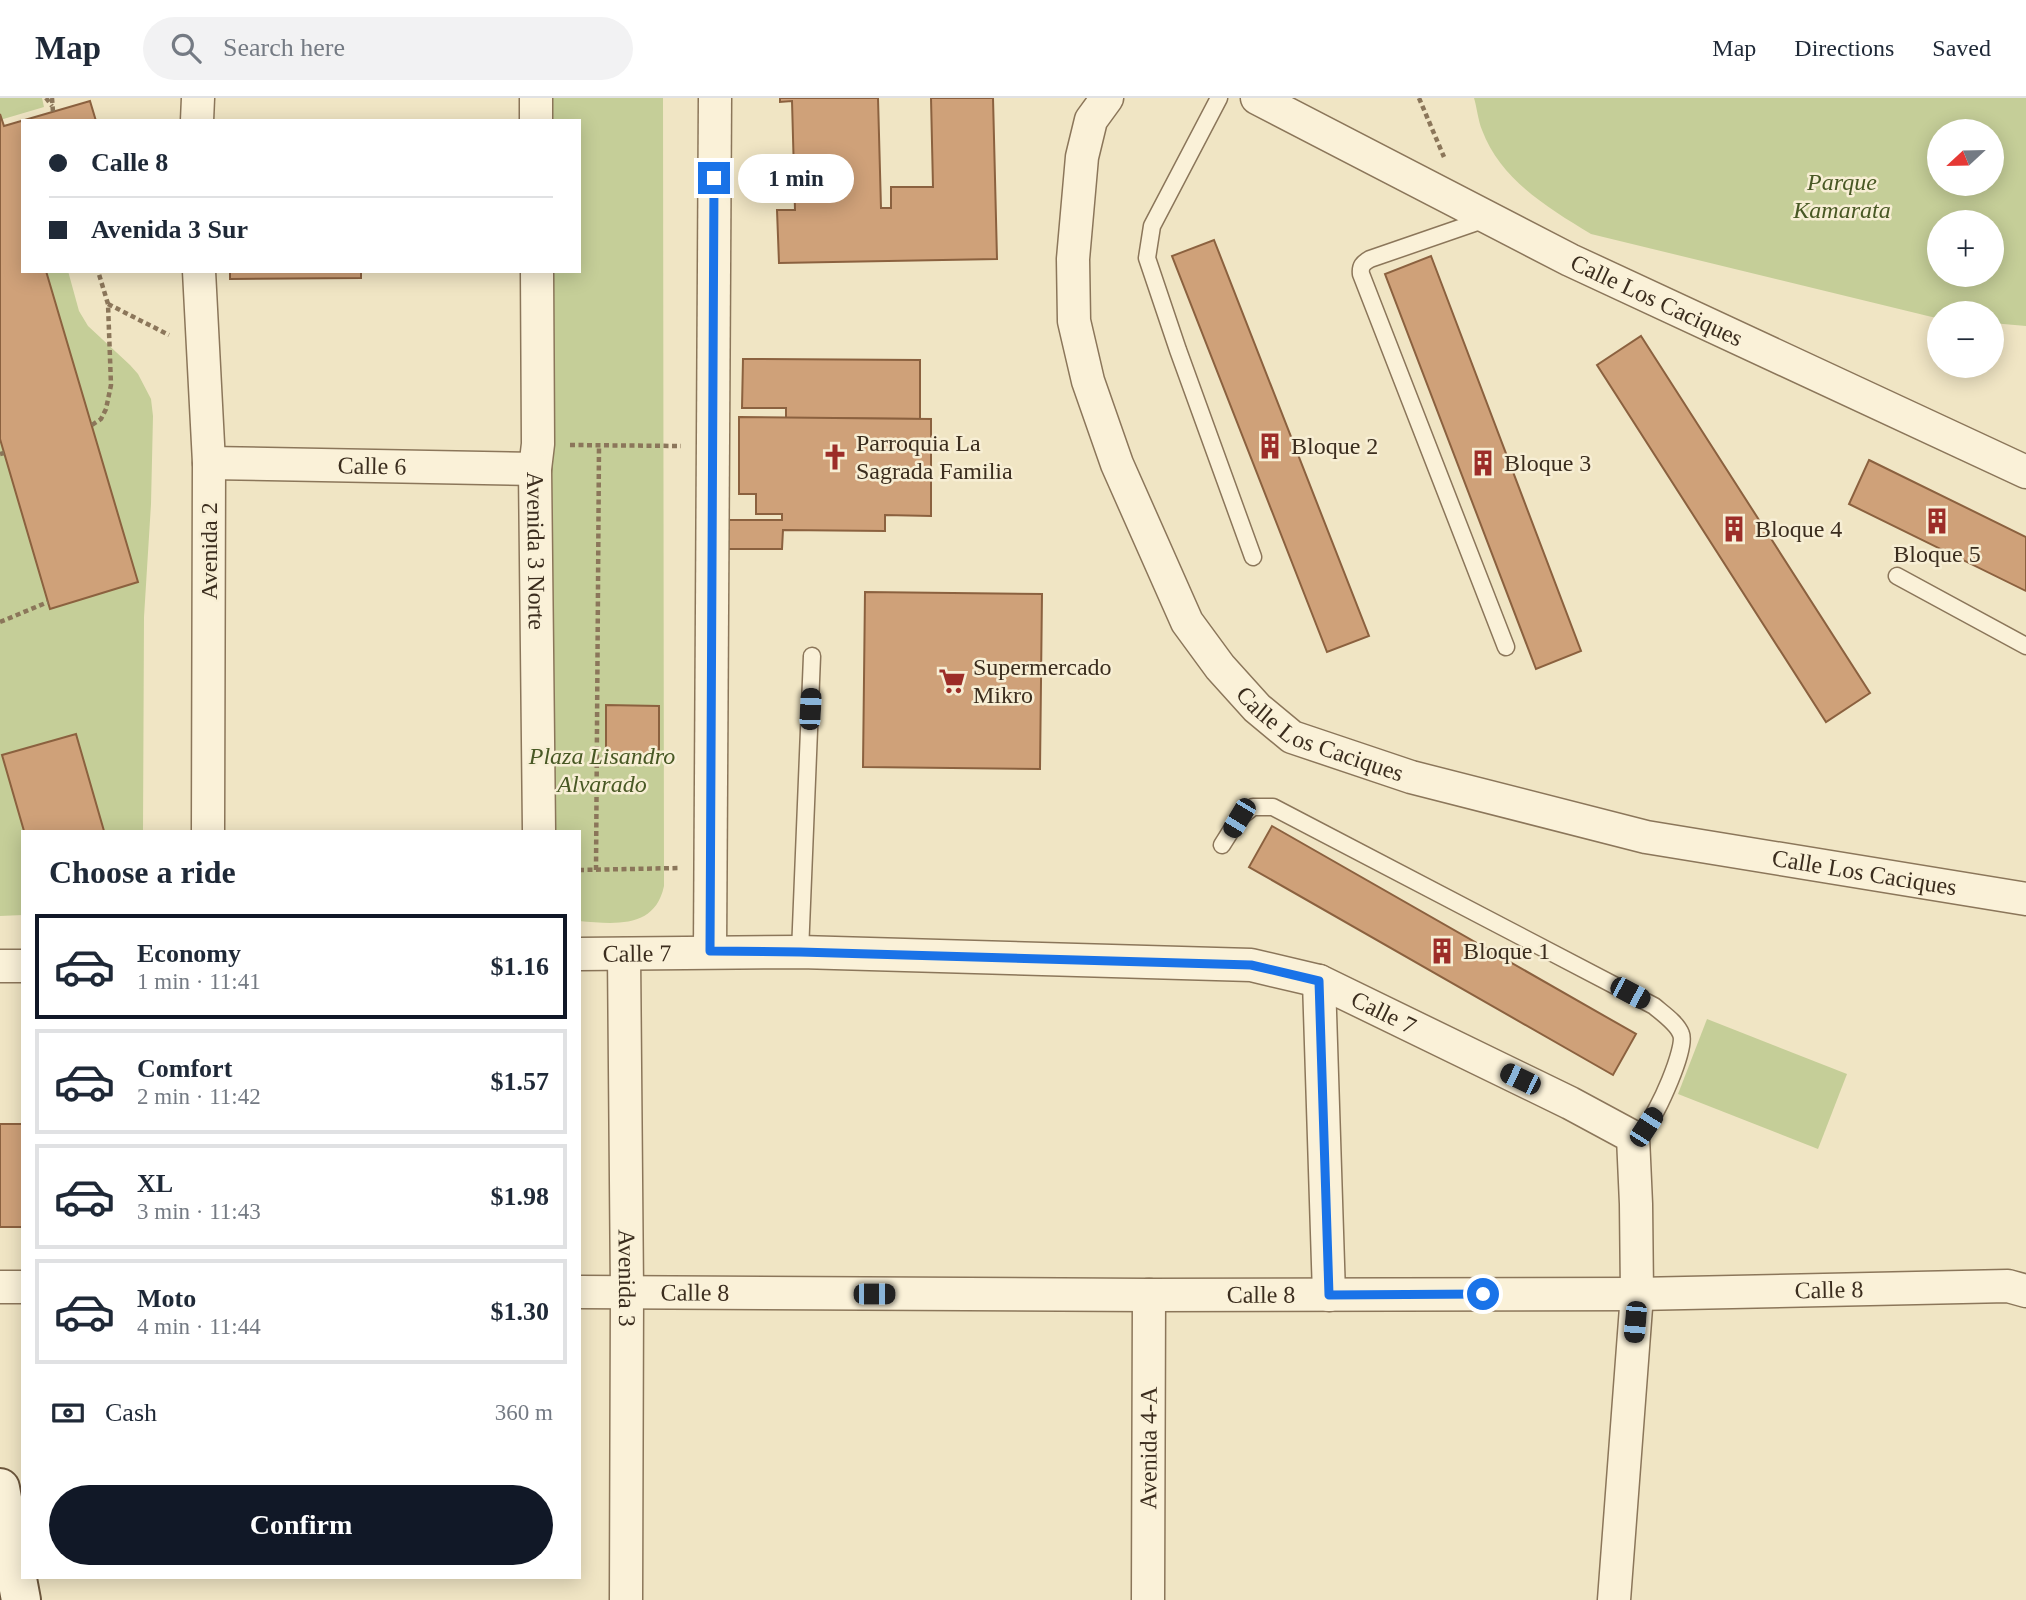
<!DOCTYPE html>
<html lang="en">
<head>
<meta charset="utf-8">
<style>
	body { margin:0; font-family:Georgia,serif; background:#f2f2f3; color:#1f2937; height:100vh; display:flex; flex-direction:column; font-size:26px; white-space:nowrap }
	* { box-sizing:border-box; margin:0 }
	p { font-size:23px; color:#747a83 }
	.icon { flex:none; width:38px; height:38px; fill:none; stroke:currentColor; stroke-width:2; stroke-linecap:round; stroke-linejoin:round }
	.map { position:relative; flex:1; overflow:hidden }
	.sheet { position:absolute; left:21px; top:732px; width:560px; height:749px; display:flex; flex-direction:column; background:#fff; border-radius:0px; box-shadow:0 4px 18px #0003 }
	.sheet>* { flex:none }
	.guide { position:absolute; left:21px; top:21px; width:560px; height:154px; border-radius:0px; box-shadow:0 4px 18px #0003; display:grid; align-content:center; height:154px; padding:0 28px; background:#fff }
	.needle { width:46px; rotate:248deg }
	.buttons { position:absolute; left:1927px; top:21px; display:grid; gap:14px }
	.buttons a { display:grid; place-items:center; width:77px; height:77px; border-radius:50%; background:#fff; box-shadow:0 4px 18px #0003; font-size:35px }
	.end { position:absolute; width:32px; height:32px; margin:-16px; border:9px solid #1a73e8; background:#fff; box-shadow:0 0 0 4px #fff }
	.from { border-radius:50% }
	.bubble { position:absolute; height:49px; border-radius:24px; background:#fff; box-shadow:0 4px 18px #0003; font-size:23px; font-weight:800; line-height:49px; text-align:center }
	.car { position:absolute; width:21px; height:42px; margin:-21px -10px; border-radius:9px; box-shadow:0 0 5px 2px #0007; background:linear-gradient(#222 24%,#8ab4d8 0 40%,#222 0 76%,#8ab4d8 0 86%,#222 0) }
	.guide b { display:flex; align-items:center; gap:24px; height:66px; font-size:26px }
	.guide b+b { border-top:2px solid #e0e1e3 }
	.guide i { width:18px; height:18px; background:#1f2937 }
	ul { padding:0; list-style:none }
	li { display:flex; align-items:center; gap:21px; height:105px; margin:0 14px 10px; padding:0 14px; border:4px solid #e0e1e3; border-radius:0px }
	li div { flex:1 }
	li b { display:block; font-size:26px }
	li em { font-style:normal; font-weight:800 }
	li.selected { border-color:#111827 }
	li>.icon { width:63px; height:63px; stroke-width:1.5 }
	h2 { padding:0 28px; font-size:32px; line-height:84px }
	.pay { display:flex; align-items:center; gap:18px; height:77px; padding:0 28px; font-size:26px }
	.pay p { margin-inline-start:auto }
	.button { display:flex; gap:14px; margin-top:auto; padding:14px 28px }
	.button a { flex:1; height:80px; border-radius:42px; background:#111827; color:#fff; font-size:28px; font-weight:800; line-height:80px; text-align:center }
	header { display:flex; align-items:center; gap:42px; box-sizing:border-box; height:98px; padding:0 35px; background:#fff; border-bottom:2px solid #e0e1e3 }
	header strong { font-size:33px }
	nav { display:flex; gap:38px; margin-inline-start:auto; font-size:24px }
	.search { width:490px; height:63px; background:#f2f2f3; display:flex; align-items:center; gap:18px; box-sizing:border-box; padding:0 24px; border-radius:38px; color:#747a83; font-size:26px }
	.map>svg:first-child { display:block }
	.green { fill:#c5ce98; fill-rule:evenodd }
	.building { fill:#cfa179; stroke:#8b613f; stroke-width:2 }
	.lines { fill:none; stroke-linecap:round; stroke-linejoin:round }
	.lane-casing { stroke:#8b765a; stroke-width:19 }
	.street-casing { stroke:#8b765a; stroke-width:35 }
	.secondary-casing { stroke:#6d573d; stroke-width:42 }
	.path { stroke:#8b765a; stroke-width:4.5; stroke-dasharray:5 3.5; stroke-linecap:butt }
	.lane { stroke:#faf1d8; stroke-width:16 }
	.street { stroke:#faf1d8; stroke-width:32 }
	.secondary { stroke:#faf1d8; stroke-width:38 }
	.route { stroke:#1a73e8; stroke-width:9 }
	.labels { text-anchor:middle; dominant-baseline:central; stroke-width:5; stroke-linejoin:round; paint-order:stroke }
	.park-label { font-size:24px; font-style:italic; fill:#485824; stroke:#f7eed4 }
	.street-label { font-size:24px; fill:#3b2d1e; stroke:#f7eed4 }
	.poi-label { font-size:24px; fill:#3b2d1e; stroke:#f7eed4; text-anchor:start }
</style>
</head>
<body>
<header>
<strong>Map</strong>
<div class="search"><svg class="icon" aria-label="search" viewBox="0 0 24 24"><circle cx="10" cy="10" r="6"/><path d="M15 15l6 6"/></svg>Search here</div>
<nav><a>Map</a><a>Directions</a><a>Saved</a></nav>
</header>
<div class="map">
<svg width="2026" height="1502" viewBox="0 0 2026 1502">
	<rect width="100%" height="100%" fill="#f0e5c4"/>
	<g class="green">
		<polygon points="0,0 42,0 44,9 0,22"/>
		<path d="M 543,0 L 663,0 L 664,788 C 655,831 615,826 579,823 L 579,733 L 530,733 L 542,173 L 579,173 L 579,23 L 543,23 Z"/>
		<path d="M 1474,0 L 2026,0 L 2026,228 L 1992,225 L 1992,215 L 1939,215 L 1939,220 L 1932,219 L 1591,136 C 1547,109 1501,82 1482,32 C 1478,22 1477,10 1474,0 ZM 1939,33 L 1992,33 L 1992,86 L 1939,86 ZM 1992,124 L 1992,177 L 1939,177 L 1939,124 Z"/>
		<polygon points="0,150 23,173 68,173 79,213 88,228 130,267 138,276 151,301 153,318 151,406 144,519 143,733 23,733 23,817 0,818"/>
		<polygon points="1707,921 1847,976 1818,1051 1678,996"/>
	</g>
	<g class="building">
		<polygon points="780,0 878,0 881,110 891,110 891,89 933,89 931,0 993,0 997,161 779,165 777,112 795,112 792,3 780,4"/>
		<polygon points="90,3 96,23 23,23 23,173 46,173 138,484 50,511 0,341 0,16 4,28"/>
		<polygon points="1214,142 1369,538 1327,554 1172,158"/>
		<polygon points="1431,158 1581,553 1536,571 1385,176"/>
		<polygon points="230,173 361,173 361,180 230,181"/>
		<polygon points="1641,238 1870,595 1826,624 1597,267"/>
		<polygon points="743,261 920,262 920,321 786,320 786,310 742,310"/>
		<polygon points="739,319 931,321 931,418 885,417 885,433 783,432 782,451 724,451 724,422 782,422 782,416 756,416 756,396 739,396"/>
		<polygon points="1869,362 2026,439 2026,493 1849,406"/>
		<polygon points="865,494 1042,496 1040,671 863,669"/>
		<polygon points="606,607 659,608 659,666 606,666"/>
		<polygon points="76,636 104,733 24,733 2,657"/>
		<polygon points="1272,728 1636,936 1613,977 1249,769"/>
		<rect x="0" y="1026" width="23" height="103"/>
	</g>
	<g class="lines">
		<g class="lane-casing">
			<g id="lane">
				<polyline points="1219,0 1152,128 1147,160 1178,252 1253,459"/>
				<path d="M 1486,121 L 1370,161 C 1363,165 1360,168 1361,176 L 1506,549"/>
				<polyline points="1897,478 2026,548"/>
				<path d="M 1222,747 L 1239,720 L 1253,709 L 1273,709 L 1654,908 C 1662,915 1677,925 1681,936 C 1687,950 1657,1016 1646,1028 C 1643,1032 1637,1035 1633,1039"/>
				<polyline points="800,854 812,558"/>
			</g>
		</g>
		<g class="street-casing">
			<g id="street">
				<polyline points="536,0 536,23"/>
				<path id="s1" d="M 1107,0 L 1091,22 L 1082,59 L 1073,161 L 1074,223 L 1088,283 L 1117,366 L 1187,524 L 1220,569 L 1257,610 L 1292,639 L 1411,679 L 1646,739 L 2026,801"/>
				<path id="s2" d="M 1257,0 L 1570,162 L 2026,374"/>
				<polyline points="197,23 198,0"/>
				<polyline points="199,173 209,365 208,733"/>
				<path id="s3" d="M 537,173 L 538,346 L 535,371 L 539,733"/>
				<path id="s4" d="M 209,365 L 535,371"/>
				<polyline points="710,853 715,0"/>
				<path id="s5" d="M 579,856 L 800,854 L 1251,867 L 1319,883 L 1570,1005 L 1633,1039 L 1636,1106 L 1637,1196 L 1614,1502"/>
				<path id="s6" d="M 624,856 L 627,1194 L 626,1502"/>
				<polyline points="0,868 23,868"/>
				<polyline points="1319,883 1329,1197"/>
				<polyline points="0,1189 23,1189"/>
				<path id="s7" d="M 579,1194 L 1149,1197 L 1637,1196 L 2008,1188 L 2026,1193"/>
				<path id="s8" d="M 1148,1502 L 1149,1197"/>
			</g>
		</g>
		<g class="secondary-casing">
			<polyline id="secondary" points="0,1390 21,1502"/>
		</g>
		<g class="path">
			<polyline points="46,0 52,8"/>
			<polyline points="52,0 53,14"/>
			<polyline points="1419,0 1444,59"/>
			<polyline points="108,206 169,237"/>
			<polyline points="92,327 101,321 106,311 111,287 108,206 98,173"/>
			<polyline points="570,347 681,348"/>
			<polyline points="0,356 4,355"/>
			<polyline points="0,524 48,504"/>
			<polyline points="579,772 679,770"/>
			<polyline points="596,772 599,348"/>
		</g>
		<use href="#lane" class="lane"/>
		<use href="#street" class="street"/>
		<use href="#secondary" class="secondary"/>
	</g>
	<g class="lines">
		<polyline class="route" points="714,80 710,853 800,854 1251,867 1319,883 1329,1197 1483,1196"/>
	</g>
	<defs>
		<g id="building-bare" transform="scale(2.1)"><path d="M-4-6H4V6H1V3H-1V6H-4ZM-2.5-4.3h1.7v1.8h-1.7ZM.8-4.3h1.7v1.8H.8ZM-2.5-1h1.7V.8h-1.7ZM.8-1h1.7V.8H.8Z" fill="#9c2d28" stroke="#f7eed4" stroke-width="2.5" paint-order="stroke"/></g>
		<g id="church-bare" transform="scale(2.1)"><path d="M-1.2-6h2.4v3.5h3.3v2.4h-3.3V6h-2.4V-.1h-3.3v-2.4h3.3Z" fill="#9c2d28" stroke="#f7eed4" stroke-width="2.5" paint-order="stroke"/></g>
		<g id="supermarket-bare" transform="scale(2.1)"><path d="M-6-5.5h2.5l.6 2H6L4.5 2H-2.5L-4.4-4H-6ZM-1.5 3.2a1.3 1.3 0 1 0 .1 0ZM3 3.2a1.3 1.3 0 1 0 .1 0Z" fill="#9c2d28" stroke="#f7eed4" stroke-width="2.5" paint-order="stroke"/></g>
	</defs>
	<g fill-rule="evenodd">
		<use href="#building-bare" x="1270" y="348"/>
		<use href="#church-bare" x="835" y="359"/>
		<use href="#building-bare" x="1483" y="365"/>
		<use href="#building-bare" x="1937" y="423"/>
		<use href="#building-bare" x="1734" y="431"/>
		<use href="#supermarket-bare" x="952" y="583"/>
		<use href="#building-bare" x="1442" y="853"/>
	</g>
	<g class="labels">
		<g class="park-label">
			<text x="1842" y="84">Parque<tspan x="1842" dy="28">Kamarata</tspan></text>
			<text x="602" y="658">Plaza Lisandro<tspan x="602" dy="28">Alvarado</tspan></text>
		</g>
		<g class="street-label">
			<text stroke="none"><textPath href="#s2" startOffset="448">Calle Los Caciques</textPath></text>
			<text stroke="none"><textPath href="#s4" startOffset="163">Calle 6</textPath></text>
			<text transform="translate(209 453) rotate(-90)">Avenida 2</text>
			<text stroke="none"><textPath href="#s3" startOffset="280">Avenida 3 Norte</textPath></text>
			<text stroke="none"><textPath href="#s1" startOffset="732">Calle Los Caciques</textPath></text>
			<text stroke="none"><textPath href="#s1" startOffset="1298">Calle Los Caciques</textPath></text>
			<text stroke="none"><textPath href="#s5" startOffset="58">Calle 7</textPath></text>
			<text stroke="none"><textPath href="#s5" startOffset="814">Calle 7</textPath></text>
			<text stroke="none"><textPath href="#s6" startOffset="324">Avenida 3</textPath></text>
			<text stroke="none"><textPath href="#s7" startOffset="1250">Calle 8</textPath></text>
			<text stroke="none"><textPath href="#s7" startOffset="116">Calle 8</textPath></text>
			<text stroke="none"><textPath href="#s7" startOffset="682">Calle 8</textPath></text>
			<text stroke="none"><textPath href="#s8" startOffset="152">Avenida 4-A</textPath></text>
		</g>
		<g class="poi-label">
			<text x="856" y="345">Parroquia La<tspan x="856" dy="28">Sagrada Familia</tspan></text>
			<text x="1291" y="348">Bloque 2</text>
			<text x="1504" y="365">Bloque 3</text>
			<text x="1755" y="431">Bloque 4</text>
			<text x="1937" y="456" text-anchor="middle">Bloque 5</text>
			<text x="973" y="569">Supermercado<tspan x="973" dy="28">Mikro</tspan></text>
			<text x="1463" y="853">Bloque 1</text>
		</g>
	</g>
</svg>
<div class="buttons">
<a><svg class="needle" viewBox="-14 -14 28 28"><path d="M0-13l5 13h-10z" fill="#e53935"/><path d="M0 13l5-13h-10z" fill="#747a83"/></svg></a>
<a>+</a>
<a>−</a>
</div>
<i class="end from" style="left:1483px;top:1196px"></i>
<i class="end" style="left:714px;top:80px"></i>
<div class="bubble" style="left:738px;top:56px;width:116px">1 min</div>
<i class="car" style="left:810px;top:611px;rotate:3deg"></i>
<i class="car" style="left:1239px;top:720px;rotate:211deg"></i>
<i class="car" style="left:1630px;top:895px;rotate:118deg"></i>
<i class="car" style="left:1520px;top:981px;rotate:296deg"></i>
<i class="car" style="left:1646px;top:1029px;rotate:33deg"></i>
<i class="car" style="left:874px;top:1196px;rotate:90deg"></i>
<i class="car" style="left:1635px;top:1224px;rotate:185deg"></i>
<div class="guide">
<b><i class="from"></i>Calle 8</b>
<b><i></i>Avenida 3 Sur</b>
</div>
<section class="sheet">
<h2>Choose a ride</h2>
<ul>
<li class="selected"><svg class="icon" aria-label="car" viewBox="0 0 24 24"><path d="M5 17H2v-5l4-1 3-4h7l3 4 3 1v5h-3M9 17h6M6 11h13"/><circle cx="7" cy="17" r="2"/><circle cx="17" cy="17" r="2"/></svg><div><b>Economy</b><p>1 min · 11:41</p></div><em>$1.16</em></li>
<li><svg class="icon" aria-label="car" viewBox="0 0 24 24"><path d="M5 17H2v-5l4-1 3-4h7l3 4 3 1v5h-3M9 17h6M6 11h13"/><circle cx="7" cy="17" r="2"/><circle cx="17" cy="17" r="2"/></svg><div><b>Comfort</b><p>2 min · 11:42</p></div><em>$1.57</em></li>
<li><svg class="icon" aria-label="car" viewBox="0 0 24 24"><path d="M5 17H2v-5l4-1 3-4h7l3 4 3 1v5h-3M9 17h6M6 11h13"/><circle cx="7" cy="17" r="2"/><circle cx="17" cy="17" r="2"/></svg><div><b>XL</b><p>3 min · 11:43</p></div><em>$1.98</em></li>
<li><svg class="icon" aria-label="car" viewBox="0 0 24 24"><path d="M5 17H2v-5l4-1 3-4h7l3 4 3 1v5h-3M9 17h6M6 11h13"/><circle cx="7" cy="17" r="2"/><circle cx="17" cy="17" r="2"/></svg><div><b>Moto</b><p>4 min · 11:44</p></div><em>$1.30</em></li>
</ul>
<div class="pay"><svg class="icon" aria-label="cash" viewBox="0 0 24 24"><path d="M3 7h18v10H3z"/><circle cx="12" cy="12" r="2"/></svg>Cash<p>360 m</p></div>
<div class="button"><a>Confirm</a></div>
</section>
</div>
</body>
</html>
